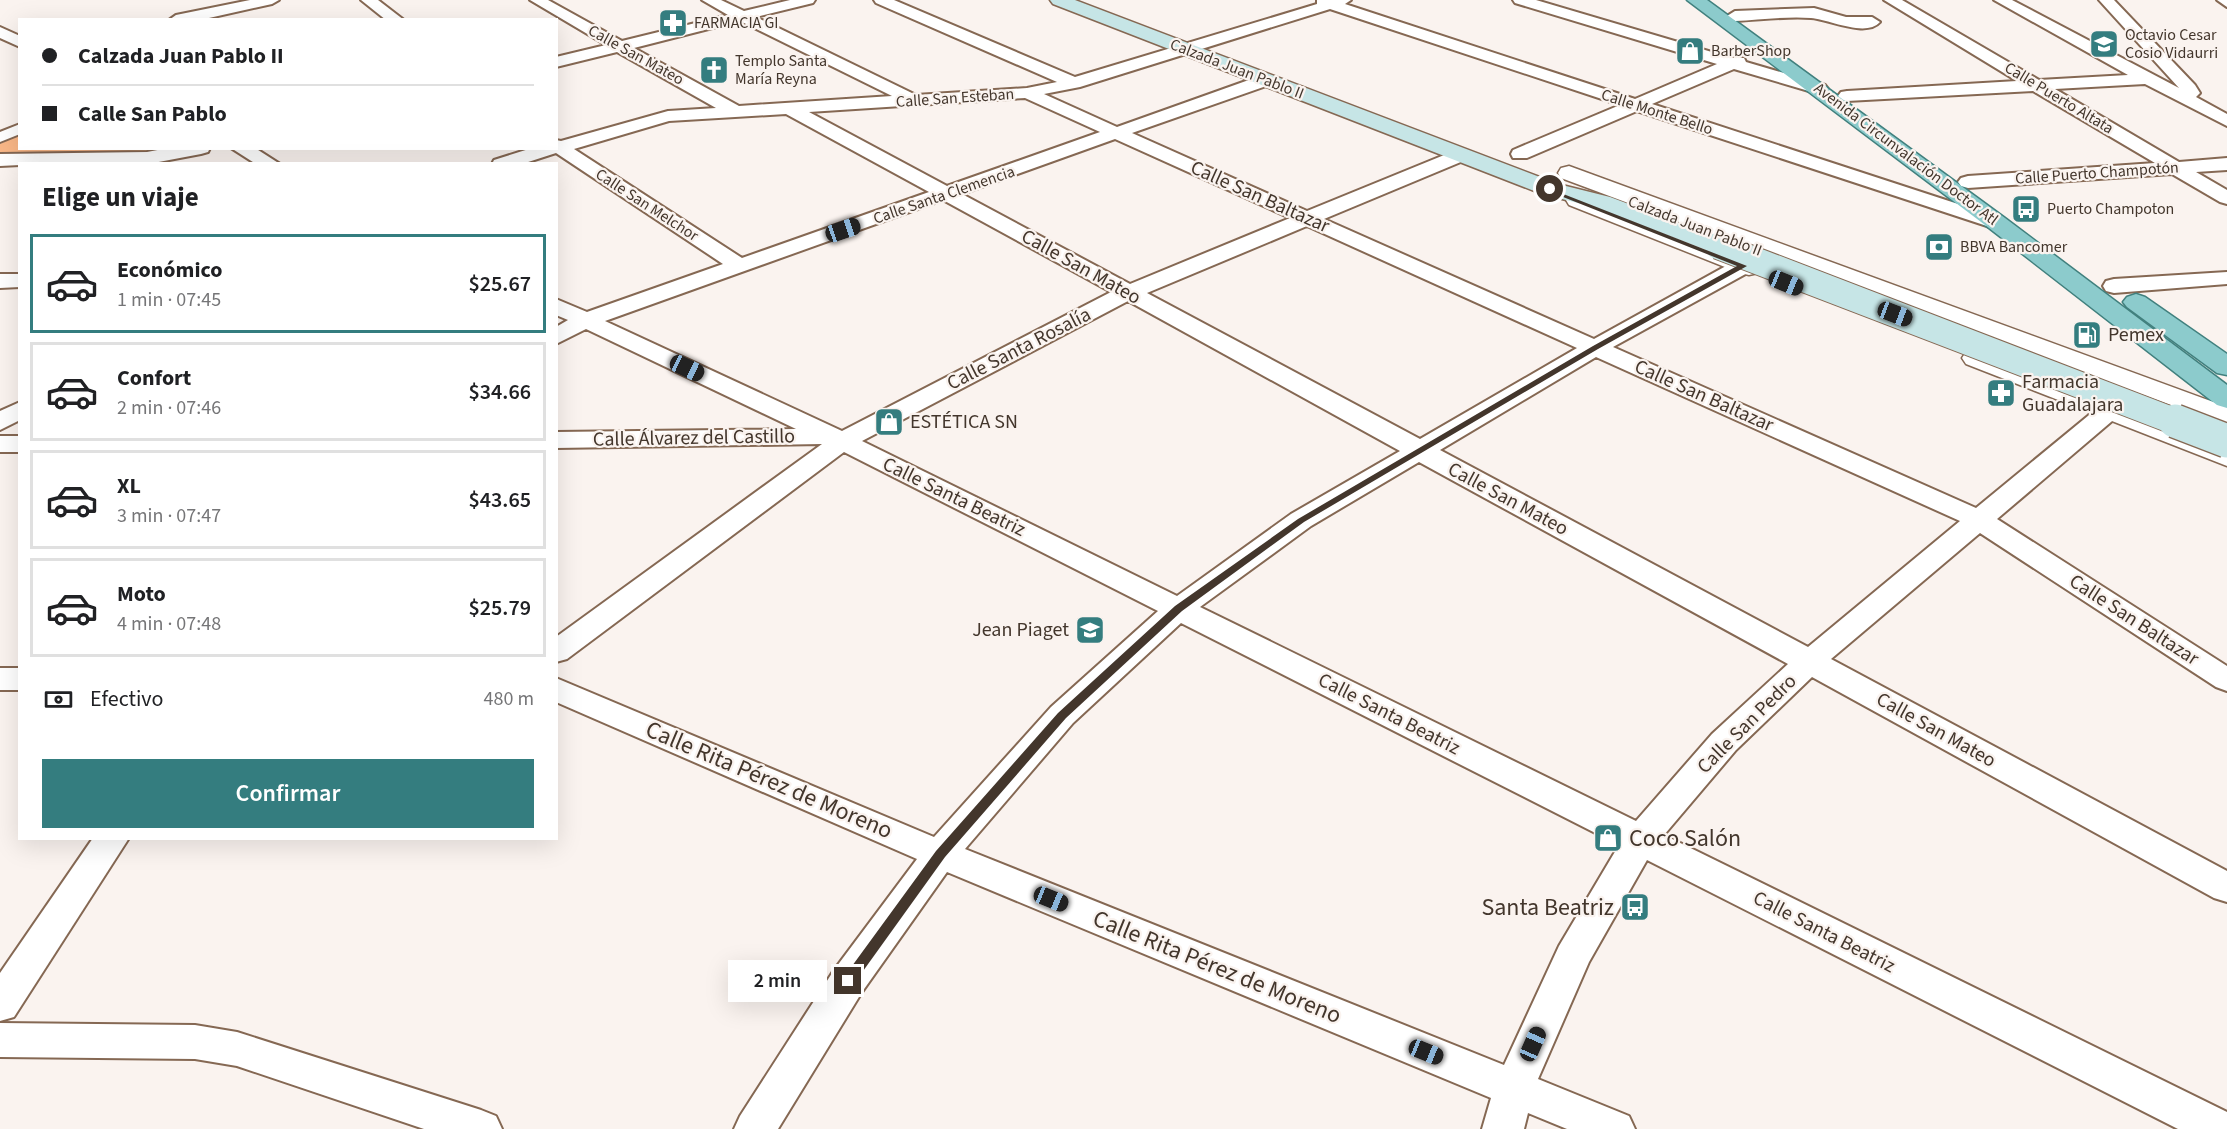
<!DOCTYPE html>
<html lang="es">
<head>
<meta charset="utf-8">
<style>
	body { margin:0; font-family:"Source Sans 3",sans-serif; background:#f2f2f2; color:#202124; height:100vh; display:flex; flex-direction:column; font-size:22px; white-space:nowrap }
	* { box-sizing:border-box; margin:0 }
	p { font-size:20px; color:#757577 }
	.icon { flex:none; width:33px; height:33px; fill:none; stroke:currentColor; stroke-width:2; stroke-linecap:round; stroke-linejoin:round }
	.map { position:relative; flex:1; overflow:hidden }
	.details { position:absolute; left:18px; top:162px; width:540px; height:678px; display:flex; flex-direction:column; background:#fff; border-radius:0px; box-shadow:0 6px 24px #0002 }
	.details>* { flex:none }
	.hud { position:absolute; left:18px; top:18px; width:540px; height:132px; border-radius:0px; box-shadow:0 6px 24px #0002; display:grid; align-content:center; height:132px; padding:0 24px; background:#fff }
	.end { position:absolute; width:27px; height:27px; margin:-14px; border:8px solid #43362c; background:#fff; box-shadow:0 0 0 3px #fff }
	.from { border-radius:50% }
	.bubble { position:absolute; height:42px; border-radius:0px; background:#fff; box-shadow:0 6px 24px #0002; font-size:20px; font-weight:600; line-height:42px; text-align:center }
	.car { position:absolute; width:18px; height:36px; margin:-18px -9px; border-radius:8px; box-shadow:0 0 4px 2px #0007; background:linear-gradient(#222 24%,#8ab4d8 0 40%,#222 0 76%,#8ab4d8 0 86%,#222 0) }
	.hud b { display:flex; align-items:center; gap:21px; height:57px; font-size:22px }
	.hud b+b { border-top:2px solid #e0e0e0 }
	.hud i { width:15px; height:15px; background:#202124 }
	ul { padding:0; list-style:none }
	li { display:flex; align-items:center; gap:18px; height:99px; margin:0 12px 9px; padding:0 12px; border:3px solid #e0e0e0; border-radius:0px }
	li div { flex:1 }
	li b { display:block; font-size:22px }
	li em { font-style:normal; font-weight:600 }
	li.active { border-color:#347d7f }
	li>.icon { width:54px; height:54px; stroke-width:1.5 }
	h2 { padding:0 24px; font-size:27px; line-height:72px }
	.pay { display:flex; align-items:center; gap:15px; height:66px; padding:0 24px; font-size:22px }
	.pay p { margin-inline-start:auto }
	.action { display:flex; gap:12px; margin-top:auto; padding:12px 24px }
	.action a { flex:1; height:69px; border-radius:0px; background:#347d7f; color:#fff; font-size:24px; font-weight:600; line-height:69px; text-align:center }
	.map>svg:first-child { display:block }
	.green { fill:#f9b787 }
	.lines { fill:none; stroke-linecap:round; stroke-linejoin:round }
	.pedestrian-casing { stroke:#856853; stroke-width:4 }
	.minor-casing { stroke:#856853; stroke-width:4 }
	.tertiary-casing { stroke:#856853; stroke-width:3 }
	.secondary-casing { stroke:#856853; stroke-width:3 }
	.primary-casing { stroke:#41807e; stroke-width:3 }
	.pedestrian { fill:#fff; fill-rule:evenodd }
	.minor { fill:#fff; fill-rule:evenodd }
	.tertiary { fill:#fff; fill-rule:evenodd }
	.secondary { fill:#c6e5e6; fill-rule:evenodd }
	.primary { fill:#8ccbcc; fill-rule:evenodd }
	.secondary-bridge-far1-casing { stroke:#856853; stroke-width:28; stroke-linecap:butt }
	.secondary-bridge-casing { stroke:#856853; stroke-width:36; stroke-linecap:butt }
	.secondary-bridge-far1 { stroke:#c6e5e6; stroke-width:26 }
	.secondary-bridge { stroke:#c6e5e6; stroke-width:33 }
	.route { fill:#43362c }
	.labels { text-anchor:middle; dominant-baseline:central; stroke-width:4.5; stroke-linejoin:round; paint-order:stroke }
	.far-poi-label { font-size:16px; fill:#43362c; stroke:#faf3ef; text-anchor:start }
	.far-street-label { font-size:16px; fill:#43362c; stroke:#faf3ef }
	.street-label { font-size:20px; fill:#43362c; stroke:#faf3ef }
	.poi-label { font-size:20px; fill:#43362c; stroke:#faf3ef; text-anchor:start }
	.near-street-label { font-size:24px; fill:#43362c; stroke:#faf3ef }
	.near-poi-label { font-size:24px; fill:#43362c; stroke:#faf3ef; text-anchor:start }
</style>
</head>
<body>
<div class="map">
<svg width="2227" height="1129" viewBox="0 0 2227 1129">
	<rect width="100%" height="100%" fill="#faf3ef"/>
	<polygon class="green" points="19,134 20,148 176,149 161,152 0,156 0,144"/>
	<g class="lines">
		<g class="pedestrian-casing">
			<polygon id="pedestrian" points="20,124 20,134 0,142 0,132"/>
		</g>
		<g class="minor-casing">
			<g id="minor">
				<polygon points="250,0 279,0 272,4 200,20 169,20 176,15"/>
				<polygon points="361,0 378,0 404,20 386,20"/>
				<path d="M 530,0 L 548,0 L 622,41 L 728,15 L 702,0 L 721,0 L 744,11 L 790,0 L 815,0 L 813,3 L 756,17 L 916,95 L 1027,88 L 1057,82 L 876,3 L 874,0 L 894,0 L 1075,77 L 1317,4 L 1317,0 L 1351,0 L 1345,4 L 1635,99 L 1717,64 L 1515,3 L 1513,0 L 1536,0 L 1732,58 L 1744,58 L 1746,62 L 1825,85 L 1828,89 L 1825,93 L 1819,94 L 1734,69 L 1652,104 L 2004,219 L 2007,223 L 2004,227 L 1990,227 L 1637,111 L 1527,158 L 1513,158 L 1511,154 L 1513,150 L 1620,105 L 1330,9 L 1080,87 L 1044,94 L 1117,127 L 1260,76 L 1272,76 L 1274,80 L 1272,84 L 1132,133 L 1307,211 L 1454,151 L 1468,151 L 1470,155 L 1468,159 L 1324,219 L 1594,339 L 1735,261 L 1743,260 L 1751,261 L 1754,266 L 1751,271 L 1613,347 L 1976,508 L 2100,406 L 2109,404 L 2118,406 L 2121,411 L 2118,416 L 1997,519 L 2227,666 L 2227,691 L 2216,687 L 1980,533 L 1831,659 L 2227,871 L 2227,902 L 2214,898 L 1812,677 L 1736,750 L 1664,835 L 2227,1112 L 2227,1129 L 2178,1129 L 1647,860 L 1589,962 L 1538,1079 L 1629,1116 L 1635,1129 L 1567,1129 L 1528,1113 L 1524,1129 L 1482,1129 L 1491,1098 L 947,872 L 862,992 L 778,1129 L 734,1129 L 740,1116 L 834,970 L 917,859 L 556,702 L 556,678 L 934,837 L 1051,707 L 1158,611 L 844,452 L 567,659 L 556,662 L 556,637 L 822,444 L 556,448 L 556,432 L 796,429 L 586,329 L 556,344 L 556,327 L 568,320 L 556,315 L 556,299 L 587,312 L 723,264 L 556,153 L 522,164 L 492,164 L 494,160 L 532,148 L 556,148 L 556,140 L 561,141 L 668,111 L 716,108 L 617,52 L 556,67 L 556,57 L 606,45 ZM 740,21 L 892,96 L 739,106 L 634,48 ZM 1025,98 L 1100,132 L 947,186 L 809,112 ZM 786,114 L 929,192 L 742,258 L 574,149 L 669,121 ZM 1115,139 L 1290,218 L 1130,284 L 962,194 ZM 943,200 L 1111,292 L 842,431 L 605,321 ZM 1307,226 L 1577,348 L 1420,439 L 1147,293 ZM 1128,301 L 1400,451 L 1291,514 L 1177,596 L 862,441 ZM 1596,357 L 1960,521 L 1808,647 L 1440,450 ZM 1419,462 L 1788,664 L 1712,734 L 1636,821 L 1200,607 L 1311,526 ZM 1181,623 L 1619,845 L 1559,946 L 1504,1065 L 965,849 L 1073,723 Z"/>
				<polygon points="1884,0 1902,0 2039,80 2128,75 1994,0 2012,0 2179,88 2099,0 2114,0 2195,85 2200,93 2196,97 2227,114 2227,126 2145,84 2055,89 2179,162 2227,158 2227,170 2196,172 2227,190 2227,204 2220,202 2172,174 1968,188 1961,186 1958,182 1961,178 1968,176 2155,163 2033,91 1847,101 1841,100 1838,96 1841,92 1847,91 2017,81"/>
				<polygon points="2217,0 2227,0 2227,7"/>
				<path d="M 1814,8 L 1846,17 L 1872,17 L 1880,22 C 1866,38 1828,19 1811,18 C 1786,16 1760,20 1735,21 L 1727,16 L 1735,11 Z"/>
				<polygon points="0,27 20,36 20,47 0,38"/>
				<polygon points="168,148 210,148 208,152 201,154 148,164 20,164 20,165 0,166 0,154 147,152"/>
				<polygon points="231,148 255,148 280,164 256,164"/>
				<polygon points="2227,272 2227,284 2114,293 2106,291 2103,286 2106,281 2114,279"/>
				<polygon points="0,274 20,274 20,287 0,288"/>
				<polygon points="20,402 20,420 0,430 0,411"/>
				<rect x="0" y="436" width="20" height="16"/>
				<rect x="0" y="668" width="20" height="22"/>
				<polygon points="93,838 129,838 14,1017 0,1021 0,973"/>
				<polygon points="0,1023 195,1025 237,1032 481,1110 496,1116 502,1129 424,1129 237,1066 195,1059 0,1057"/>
			</g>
		</g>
		<g class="tertiary-casing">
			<g id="tertiary">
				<polygon points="1569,166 2227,407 2227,426 1561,178 1558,173 1561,168"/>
				<polygon points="1577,193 1758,263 1761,268 1758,273 1749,275 1740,273 1569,205 1566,200 1569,195"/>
				<polygon points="1976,350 2227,446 2227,466 1966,364 1962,358 1966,352"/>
			</g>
		</g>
		<g class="secondary-casing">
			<polygon id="secondary" points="1050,0 1075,0 1558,184 1610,197 1727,241 1730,246 1727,251 1718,253 1709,251 1594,207 1542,194 1053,4"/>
		</g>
		<g class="primary-casing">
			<g id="primary">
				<polygon points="1687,0 1707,0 2005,218 2227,385 2227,408 2217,405 1989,228"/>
				<polygon points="2136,294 2145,297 2227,354 2227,375 2217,373 2127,307 2123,302 2127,297"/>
			</g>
		</g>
		<use href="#pedestrian" class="pedestrian"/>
		<use href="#minor" class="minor"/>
		<use href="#tertiary" class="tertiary"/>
		<use href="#secondary" class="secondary"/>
		<use href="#primary" class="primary"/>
		<g class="secondary-bridge-far1-casing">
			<polyline id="secondary-bridge-far1" points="1718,246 2179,423"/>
		</g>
		<g class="secondary-bridge-casing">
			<polyline id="secondary-bridge" points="2175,421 2227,441"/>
		</g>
		<use href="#secondary-bridge-far1" class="secondary-bridge-far1"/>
		<use href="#secondary-bridge" class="secondary-bridge"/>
	</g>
	<polygon class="route" points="1548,188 1747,266 1598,349 1304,522 1182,611 1066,718 945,857 853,985 844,985 842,981 844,977 936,851 1058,713 1175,606 1298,519 1593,346 1737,266 1548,191"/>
	<defs>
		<g id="pharmacy-square" transform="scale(1.5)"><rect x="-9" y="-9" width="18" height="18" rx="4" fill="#347d7f" stroke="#faf3ef"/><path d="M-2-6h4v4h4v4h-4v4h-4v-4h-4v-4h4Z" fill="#fff"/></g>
		<g id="school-square" transform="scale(1.5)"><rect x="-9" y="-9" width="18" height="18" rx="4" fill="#347d7f" stroke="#faf3ef"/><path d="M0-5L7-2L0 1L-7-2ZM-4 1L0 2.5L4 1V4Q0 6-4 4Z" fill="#fff"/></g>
		<g id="shop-square" transform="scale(1.5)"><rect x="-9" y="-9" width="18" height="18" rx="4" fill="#347d7f" stroke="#faf3ef"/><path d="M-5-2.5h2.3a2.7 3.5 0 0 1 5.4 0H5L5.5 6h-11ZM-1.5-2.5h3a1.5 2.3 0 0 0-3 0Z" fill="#fff"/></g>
		<g id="church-square" transform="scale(1.5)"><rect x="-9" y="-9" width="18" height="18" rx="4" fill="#347d7f" stroke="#faf3ef"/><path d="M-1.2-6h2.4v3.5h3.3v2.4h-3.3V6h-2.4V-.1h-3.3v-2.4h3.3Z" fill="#fff"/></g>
		<g id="bus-square" transform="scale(1.5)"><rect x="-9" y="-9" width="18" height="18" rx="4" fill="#347d7f" stroke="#faf3ef"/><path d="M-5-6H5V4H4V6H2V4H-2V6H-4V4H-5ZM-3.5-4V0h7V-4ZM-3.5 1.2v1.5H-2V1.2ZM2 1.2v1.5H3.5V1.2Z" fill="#fff"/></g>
		<g id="bank-square" transform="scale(1.5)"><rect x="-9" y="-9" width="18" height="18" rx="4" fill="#347d7f" stroke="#faf3ef"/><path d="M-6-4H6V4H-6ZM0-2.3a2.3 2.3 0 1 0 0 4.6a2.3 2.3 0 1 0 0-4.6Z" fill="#fff"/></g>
		<g id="fuel-square" transform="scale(1.5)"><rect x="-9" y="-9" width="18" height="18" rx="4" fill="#347d7f" stroke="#faf3ef"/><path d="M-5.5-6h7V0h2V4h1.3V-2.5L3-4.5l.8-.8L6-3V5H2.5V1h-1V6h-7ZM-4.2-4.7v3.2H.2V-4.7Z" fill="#fff"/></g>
	</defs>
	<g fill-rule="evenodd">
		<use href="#pharmacy-square" x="673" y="23"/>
		<use href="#school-square" x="2104" y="44"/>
		<use href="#shop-square" x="1690" y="51"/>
		<use href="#church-square" x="714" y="70"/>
		<use href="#bus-square" x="2026" y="209"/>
		<use href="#bank-square" x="1939" y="247"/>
		<use href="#fuel-square" x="2087" y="335"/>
		<use href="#pharmacy-square" x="2001" y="393"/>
		<use href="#shop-square" x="889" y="422"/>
		<use href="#school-square" x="1090" y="630"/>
		<use href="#shop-square" x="1608" y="838"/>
		<use href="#bus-square" x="1635" y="907"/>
	</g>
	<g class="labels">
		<g class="far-poi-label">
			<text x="694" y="23">FARMACIA GI</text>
			<text x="2125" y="35">Octavio Cesar<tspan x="2125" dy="18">Cosio Vidaurri</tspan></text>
			<text x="1711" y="51">BarberShop</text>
			<text x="735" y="61">Templo Santa<tspan x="735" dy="18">María Reyna</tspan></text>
			<text x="2047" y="209">Puerto Champoton</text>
			<text x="1960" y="247">BBVA Bancomer</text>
		</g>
		<g class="far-street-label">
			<text transform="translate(636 55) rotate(29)">Calle San Mateo</text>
			<text transform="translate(1237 69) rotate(21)">Calzada Juan Pablo II</text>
			<text transform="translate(955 98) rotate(-4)">Calle San Esteban</text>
			<text transform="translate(2059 98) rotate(31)">Calle Puerto Altata</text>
			<text transform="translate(1657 112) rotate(18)">Calle Monte Bello</text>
			<text transform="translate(1906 154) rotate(37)">Avenida Circunvalación Doctor Atl</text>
			<text transform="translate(2097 173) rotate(-4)">Calle Puerto Champotón</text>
			<text transform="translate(944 195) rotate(-19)">Calle Santa Clemencia</text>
			<text transform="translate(647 205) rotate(33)">Calle San Melchor</text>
			<text transform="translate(1695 226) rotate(21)">Calzada Juan Pablo II</text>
		</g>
		<g class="street-label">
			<text transform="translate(1260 197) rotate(24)">Calle San Baltazar</text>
			<text transform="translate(1081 267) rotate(29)">Calle San Mateo</text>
			<text transform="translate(1019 349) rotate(-27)">Calle Santa Rosalía</text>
			<text transform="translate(1704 396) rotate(24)">Calle San Baltazar</text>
			<text transform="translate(694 438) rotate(-1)">Calle Álvarez del Castillo</text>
			<text transform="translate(954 497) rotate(26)">Calle Santa Beatriz</text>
			<text transform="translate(1508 499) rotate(28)">Calle San Mateo</text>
			<text transform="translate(2134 620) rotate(33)">Calle San Baltazar</text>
			<text transform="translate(1389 714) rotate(27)">Calle Santa Beatriz</text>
			<text transform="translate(1747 724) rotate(-45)">Calle San Pedro</text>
			<text transform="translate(1936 730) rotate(29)">Calle San Mateo</text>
			<text transform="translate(1824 932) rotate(27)">Calle Santa Beatriz</text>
		</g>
		<g class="poi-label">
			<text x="2108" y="335">Pemex</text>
			<text x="2022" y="382">Farmacia<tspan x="2022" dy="23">Guadalajara</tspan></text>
			<text x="910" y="422">ESTÉTICA SN</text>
			<text x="1069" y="630" text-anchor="end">Jean Piaget</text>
		</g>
		<g class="near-street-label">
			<text transform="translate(769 780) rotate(23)">Calle Rita Pérez de Moreno</text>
			<text transform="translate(1217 967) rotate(22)">Calle Rita Pérez de Moreno</text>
		</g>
		<g class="near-poi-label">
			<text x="1629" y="838">Coco Salón</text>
			<text x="1614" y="907" text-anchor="end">Santa Beatriz</text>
		</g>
	</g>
</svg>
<i class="end from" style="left:1550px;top:189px"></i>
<i class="end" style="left:848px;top:981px"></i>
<div class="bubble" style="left:728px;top:960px;width:99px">2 min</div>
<i class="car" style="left:843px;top:230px;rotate:71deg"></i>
<i class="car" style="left:1786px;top:283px;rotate:112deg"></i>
<i class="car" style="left:1895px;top:314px;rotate:111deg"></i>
<i class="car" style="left:687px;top:368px;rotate:115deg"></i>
<i class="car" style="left:1051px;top:899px;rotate:112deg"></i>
<i class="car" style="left:1533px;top:1044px;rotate:24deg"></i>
<i class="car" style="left:1426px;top:1052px;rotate:112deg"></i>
<div class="hud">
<b><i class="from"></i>Calzada Juan Pablo II</b>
<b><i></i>Calle San Pablo</b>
</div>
<section class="details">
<h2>Elige un viaje</h2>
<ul>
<li class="active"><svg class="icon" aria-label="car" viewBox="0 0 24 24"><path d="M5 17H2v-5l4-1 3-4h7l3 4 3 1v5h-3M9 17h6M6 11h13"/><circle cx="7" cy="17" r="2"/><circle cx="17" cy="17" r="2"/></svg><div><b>Económico</b><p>1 min · 07:45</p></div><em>$25.67</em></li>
<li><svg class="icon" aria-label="car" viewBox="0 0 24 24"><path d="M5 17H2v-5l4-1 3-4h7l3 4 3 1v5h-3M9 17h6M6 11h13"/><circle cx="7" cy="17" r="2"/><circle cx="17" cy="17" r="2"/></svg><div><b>Confort</b><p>2 min · 07:46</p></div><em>$34.66</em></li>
<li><svg class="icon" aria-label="car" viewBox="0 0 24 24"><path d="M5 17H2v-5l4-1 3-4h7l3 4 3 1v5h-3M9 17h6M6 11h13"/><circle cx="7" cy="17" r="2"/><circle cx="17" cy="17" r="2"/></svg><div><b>XL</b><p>3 min · 07:47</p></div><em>$43.65</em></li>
<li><svg class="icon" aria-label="car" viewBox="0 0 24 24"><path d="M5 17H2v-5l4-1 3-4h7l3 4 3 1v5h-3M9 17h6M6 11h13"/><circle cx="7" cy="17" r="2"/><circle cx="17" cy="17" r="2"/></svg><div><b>Moto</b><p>4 min · 07:48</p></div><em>$25.79</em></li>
</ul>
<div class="pay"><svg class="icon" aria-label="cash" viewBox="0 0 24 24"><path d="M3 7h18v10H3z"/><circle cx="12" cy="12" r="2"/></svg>Efectivo<p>480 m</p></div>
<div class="action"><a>Confirmar</a></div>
</section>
</div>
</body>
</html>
